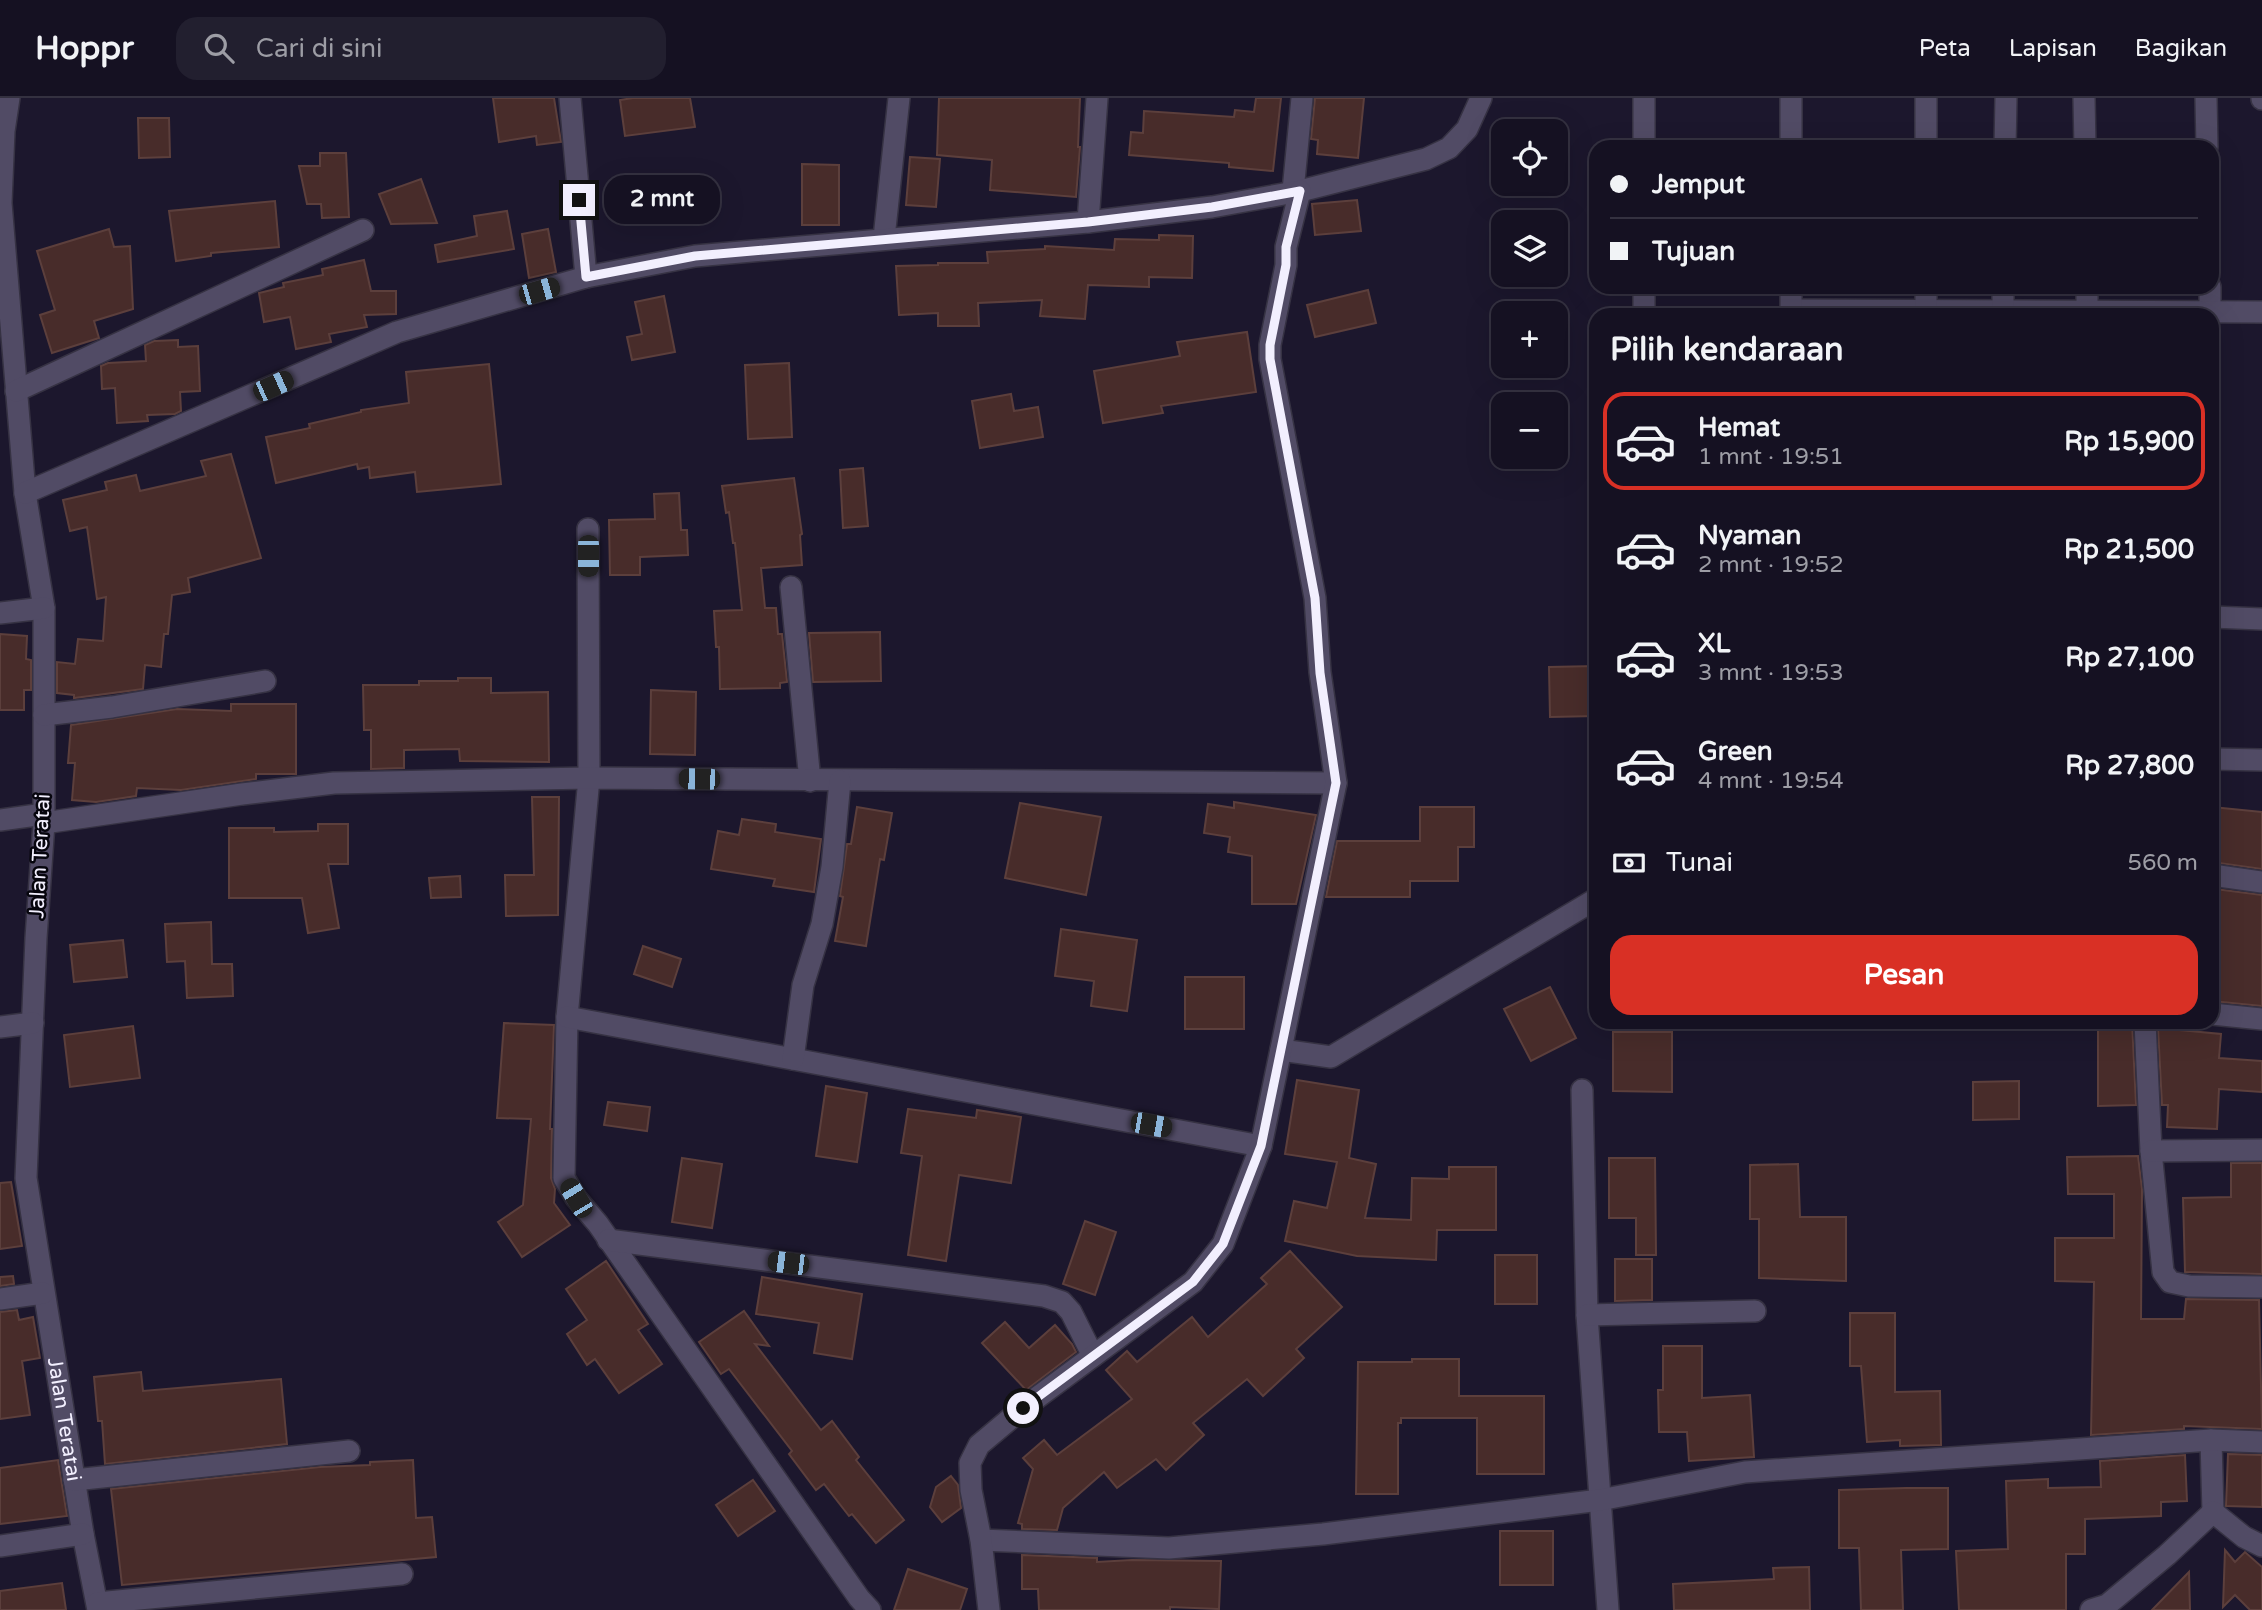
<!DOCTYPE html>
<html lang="id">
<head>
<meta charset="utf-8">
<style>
	body { margin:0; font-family:"Varela Round",sans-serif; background:#221f2f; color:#f1f3f6; height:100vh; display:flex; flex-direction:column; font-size:26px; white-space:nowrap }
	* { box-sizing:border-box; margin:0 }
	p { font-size:23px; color:#9d9da5 }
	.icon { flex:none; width:38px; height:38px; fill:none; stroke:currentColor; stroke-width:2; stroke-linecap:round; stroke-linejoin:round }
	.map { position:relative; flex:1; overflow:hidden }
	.drawer { position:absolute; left:1589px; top:210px; width:630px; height:721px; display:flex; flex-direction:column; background:#151122; border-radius:21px; box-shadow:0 7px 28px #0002,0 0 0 2px #343140 }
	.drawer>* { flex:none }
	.guide { position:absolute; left:1589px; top:42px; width:630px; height:154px; border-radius:21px; box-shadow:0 7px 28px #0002,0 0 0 2px #343140; display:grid; align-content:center; height:154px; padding:0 21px; background:#151122 }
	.buttons { position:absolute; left:1491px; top:21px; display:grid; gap:14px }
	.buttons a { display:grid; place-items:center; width:77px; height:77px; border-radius:14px; background:#151122; box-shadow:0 7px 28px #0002,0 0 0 2px #343140; font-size:35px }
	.end { position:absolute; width:32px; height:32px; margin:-16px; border:9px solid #f2effe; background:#111; box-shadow:0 0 0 4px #111 }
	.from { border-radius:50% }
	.bubble { position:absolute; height:49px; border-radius:21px; background:#151122; box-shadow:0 7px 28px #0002,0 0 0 2px #343140; font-size:23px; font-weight:800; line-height:49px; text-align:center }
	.car { position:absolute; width:21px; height:42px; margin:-21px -10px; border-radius:9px; box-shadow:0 0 5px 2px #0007; background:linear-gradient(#222 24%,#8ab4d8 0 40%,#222 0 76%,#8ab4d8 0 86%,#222 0) }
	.guide b { display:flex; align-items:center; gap:24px; height:66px; font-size:26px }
	.guide b+b { border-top:2px solid #343140 }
	.guide i { width:18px; height:18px; background:#f1f3f6 }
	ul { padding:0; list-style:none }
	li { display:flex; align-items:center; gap:21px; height:98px; margin:0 14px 10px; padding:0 7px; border:4px solid transparent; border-radius:21px }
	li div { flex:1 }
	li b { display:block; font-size:26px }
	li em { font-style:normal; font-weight:800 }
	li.selected { border-color:#d93025 }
	li>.icon { width:63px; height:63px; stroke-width:1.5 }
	h2 { padding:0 21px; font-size:32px; line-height:84px }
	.pay { display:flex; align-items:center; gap:18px; height:77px; padding:0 21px; font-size:26px }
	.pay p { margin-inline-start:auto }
	.action { display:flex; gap:14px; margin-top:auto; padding:14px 21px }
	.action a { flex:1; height:80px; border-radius:21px; background:#d93025; color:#fff; font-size:28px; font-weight:800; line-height:80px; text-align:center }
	header { display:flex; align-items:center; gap:42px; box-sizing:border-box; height:98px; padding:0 35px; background:#151122; border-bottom:2px solid #343140 }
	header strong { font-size:33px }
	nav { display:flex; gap:38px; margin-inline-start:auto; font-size:24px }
	.search { width:490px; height:63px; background:#221f2f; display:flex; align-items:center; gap:18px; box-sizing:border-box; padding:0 24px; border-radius:21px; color:#9d9da5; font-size:26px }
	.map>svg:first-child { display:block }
	.building { fill:#482c2a; stroke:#5c3f3c; stroke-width:2 }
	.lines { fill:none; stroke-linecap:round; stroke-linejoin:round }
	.minor-casing { stroke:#363243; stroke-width:24 }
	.minor { stroke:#514b65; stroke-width:21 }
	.route { stroke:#f2effe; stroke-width:9 }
	.labels { text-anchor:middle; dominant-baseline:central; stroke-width:5; stroke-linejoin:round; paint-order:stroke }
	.street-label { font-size:21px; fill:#f2effe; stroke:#06050d }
</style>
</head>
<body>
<header>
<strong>Hoppr</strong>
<div class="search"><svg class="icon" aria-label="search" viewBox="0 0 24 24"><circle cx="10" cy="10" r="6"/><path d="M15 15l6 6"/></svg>Cari di sini</div>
<nav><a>Peta</a><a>Lapisan</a><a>Bagikan</a></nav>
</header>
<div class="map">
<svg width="2262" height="1512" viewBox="0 0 2262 1512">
	<rect width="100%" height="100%" fill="#1c172d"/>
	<g class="building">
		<polygon points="493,0 554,0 561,44 537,47 536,38 499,44"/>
		<polygon points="633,0 690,0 695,29 625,38 620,2"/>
		<polygon points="939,0 1080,0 1078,49 1080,49 1076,99 990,92 992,62 937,57"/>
		<polygon points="1256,0 1281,0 1273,73 1229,69 1229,65 1129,57 1131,34 1143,35 1144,13 1234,19 1235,12 1254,14"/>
		<polygon points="1315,0 1364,0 1358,60 1317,56 1318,42 1311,41"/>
		<polygon points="138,20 169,20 170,59 139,60"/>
		<polygon points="320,55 346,55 349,119 322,120 321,106 307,106 299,68 320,68"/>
		<polygon points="910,59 940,61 936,109 906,107"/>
		<polygon points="802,66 839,67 839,127 802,127"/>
		<polygon points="421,81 437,125 391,126 379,96"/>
		<polygon points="1357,102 1361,133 1315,137 1312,106"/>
		<polygon points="275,103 279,149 211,155 211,158 176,163 169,113"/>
		<polygon points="507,113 514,151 438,164 435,147 477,138 474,118"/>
		<polygon points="109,131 114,149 130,148 133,211 94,223 99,240 52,255 40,217 55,212 37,153"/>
		<polygon points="548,131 556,174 529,180 522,136"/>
		<polygon points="1159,137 1193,138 1192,180 1149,179 1149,189 1088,187 1085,221 1040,218 1042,202 978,205 979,228 938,228 938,215 899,217 896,168 938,167 938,165 988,165 987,154 1045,151 1045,148 1114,152 1115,141 1159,142"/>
		<polygon points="364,162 371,193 396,193 396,216 364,217 367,229 329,236 331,244 296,251 290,219 264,224 259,195 284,189 283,185 323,177 322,171"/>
		<polygon points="1368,192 1376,225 1315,239 1307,207"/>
		<polygon points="664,198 675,254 632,262 627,239 642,236 635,204"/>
		<polygon points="1247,234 1256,294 1161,308 1163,315 1103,325 1094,273 1180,258 1177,244"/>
		<polygon points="178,242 178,249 198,248 200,293 180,294 181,313 175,316 147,317 148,323 117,325 115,290 102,291 101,268 108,265 146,263 145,247 154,243"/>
		<polygon points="789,265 792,339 748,341 745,267"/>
		<polygon points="489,266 501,386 417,394 415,374 370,380 369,369 358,371 357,366 276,385 266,339 310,330 309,326 361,314 361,312 409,305 406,274"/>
		<polygon points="1011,296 1014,313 1038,309 1043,339 980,350 972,303"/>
		<polygon points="231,356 261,460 188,480 190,494 172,497 168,536 164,536 161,569 145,567 143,591 74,600 74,597 57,595 57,564 75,566 78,541 103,543 106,499 97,501 87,429 70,433 63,402 107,392 105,384 136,377 140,393 206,378 201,363"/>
		<polygon points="863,370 868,428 843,430 840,372"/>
		<polygon points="794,380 802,436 800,437 802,467 761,470 765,510 776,510 778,536 782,536 787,584 780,585 780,590 720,591 719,549 716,549 714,513 742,512 735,445 733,445 729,414 726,415 722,388"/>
		<polygon points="679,395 681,432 687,432 688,457 640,459 640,477 610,477 609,422 655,421 654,396"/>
		<polygon points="880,534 881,583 813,584 809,535"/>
		<polygon points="0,536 27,538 26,561 31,562 31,592 24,592 24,612 0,612"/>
		<polygon points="1596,568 1596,618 1550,619 1549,569"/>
		<polygon points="458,580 491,580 491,595 548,594 549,664 460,663 459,651 404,652 404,670 371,671 371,632 364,632 363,587 419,587 419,583 458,583"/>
		<polygon points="651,592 696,594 695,657 650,656"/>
		<polygon points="231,606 296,606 296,676 256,676 256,681 181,692 137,690 136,698 96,704 72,702 75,665 68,665 71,627 177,611 231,613"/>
		<polygon points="532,699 559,699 558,817 506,818 505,777 534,777"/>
		<polygon points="1234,704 1316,717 1296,806 1252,806 1252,758 1228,754 1230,739 1204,735 1208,706 1234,710"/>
		<polygon points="1020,705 1101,719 1086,797 1005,780"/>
		<polygon points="857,709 892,715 884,762 880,761 866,848 835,843 843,799 840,798 847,746 851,746"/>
		<polygon points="1420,709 1474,709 1474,749 1458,749 1458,783 1410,783 1410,799 1326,799 1337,743 1420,743"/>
		<polygon points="2212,709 2262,714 2262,771 2212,764"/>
		<polygon points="742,721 776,726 775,734 821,741 814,794 773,788 775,781 711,771 718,733 739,737"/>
		<polygon points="318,726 348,726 348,766 328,766 339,830 308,835 302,800 229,800 229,730 274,730 274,734 318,733"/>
		<polygon points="460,778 461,799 431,800 429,780"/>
		<polygon points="2215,791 2262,797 2262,908 2212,903 2212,820"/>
		<polygon points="211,824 212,866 232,866 233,898 187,900 185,863 167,864 165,826"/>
		<polygon points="1061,831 1137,842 1127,913 1091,908 1094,883 1055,878"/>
		<polygon points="123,842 127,879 74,884 70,847"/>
		<polygon points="643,848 681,861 672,889 634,876"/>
		<rect x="1185" y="879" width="59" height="52"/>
		<polygon points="1550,889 1576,940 1531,963 1504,911"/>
		<polygon points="2098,924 2132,924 2136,1007 2098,1008"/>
		<polygon points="504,925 554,927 550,1031 552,1031 551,1080 555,1091 554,1105 570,1127 522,1159 498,1124 523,1107 531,1021 497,1020"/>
		<polygon points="133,928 140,980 70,989 64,937"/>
		<polygon points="2158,930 2221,936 2219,960 2262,963 2262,994 2219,991 2217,1031 2167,1029 2168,1007 2162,1007"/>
		<polygon points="1613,934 1672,934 1672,994 1613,993"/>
		<polygon points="1297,982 1359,992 1349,1060 1376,1066 1365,1120 1411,1122 1412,1080 1449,1081 1449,1069 1496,1069 1496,1132 1437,1132 1436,1162 1357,1158 1285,1143 1294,1103 1327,1110 1337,1064 1285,1056"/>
		<polygon points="2019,983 2019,1021 1973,1022 1973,984"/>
		<polygon points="826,988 867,995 857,1064 816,1058"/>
		<polygon points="608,1004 650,1009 647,1033 604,1027"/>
		<polygon points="908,1011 976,1020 977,1012 1021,1019 1011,1085 959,1077 946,1163 908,1157 922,1058 901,1055"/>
		<polygon points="2138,1058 2142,1091 2141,1221 2184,1221 2186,1201 2259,1202 2262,1331 2184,1328 2184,1331 2091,1337 2094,1184 2055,1183 2055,1140 2114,1140 2114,1096 2068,1096 2067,1059"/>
		<polygon points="682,1060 722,1066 712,1130 672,1124"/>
		<polygon points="1609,1060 1655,1060 1656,1157 1636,1157 1636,1120 1609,1120"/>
		<polygon points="2231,1065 2262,1065 2262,1176 2185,1174 2183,1100 2231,1099"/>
		<polygon points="1798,1066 1800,1119 1846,1119 1846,1183 1759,1180 1759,1121 1750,1121 1750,1067"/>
		<polygon points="11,1084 22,1148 0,1151 0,1085"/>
		<polygon points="1085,1123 1116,1134 1095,1197 1063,1186"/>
		<polygon points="1290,1153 1342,1209 1296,1251 1304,1260 1263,1298 1247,1281 1193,1325 1204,1337 1166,1372 1156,1361 1117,1390 1104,1374 1063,1410 1057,1432 1022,1431 1022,1426 1018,1425 1033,1371 1023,1360 1044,1342 1057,1357 1132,1301 1106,1272 1127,1253 1137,1264 1192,1219 1208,1239 1267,1186 1261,1180"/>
		<rect x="1495" y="1157" width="42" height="49"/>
		<polygon points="1615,1161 1652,1161 1652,1202 1615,1203"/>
		<polygon points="606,1163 648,1226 638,1232 662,1266 619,1295 595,1261 587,1267 567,1236 587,1222 566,1191"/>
		<polygon points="13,1178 14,1186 0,1188 0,1179"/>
		<polygon points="762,1179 862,1196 852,1261 814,1255 819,1225 756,1216"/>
		<polygon points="17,1212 19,1222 33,1219 40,1260 22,1263 30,1317 0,1321 0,1214"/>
		<polygon points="744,1213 769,1248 755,1246 821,1332 832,1323 859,1359 856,1362 904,1422 876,1445 852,1416 849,1418 824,1386 816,1392 789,1356 792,1353 729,1271 721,1276 699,1244"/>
		<polygon points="1850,1215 1895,1215 1895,1294 1940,1293 1941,1347 1900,1348 1900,1342 1867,1344 1861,1268 1850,1268"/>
		<polygon points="1005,1224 1029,1250 1055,1227 1072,1246 1076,1254 1026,1292 982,1245"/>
		<polygon points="1663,1248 1702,1248 1702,1300 1750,1297 1754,1359 1689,1363 1687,1334 1659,1334 1658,1292 1663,1292"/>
		<polygon points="1412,1261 1459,1261 1459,1298 1544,1298 1544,1376 1477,1376 1477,1320 1401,1320 1401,1325 1398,1325 1398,1396 1356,1396 1358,1264 1412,1264"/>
		<polygon points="141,1274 143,1293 281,1281 287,1346 105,1366 102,1323 98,1323 94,1279"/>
		<polygon points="2228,1356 2262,1357 2262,1409 2226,1408"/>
		<polygon points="2185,1357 2187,1403 2161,1404 2161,1418 2085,1421 2085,1456 2066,1456 2066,1512 1959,1512 1956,1453 2008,1451 2006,1383 2048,1381 2048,1390 2101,1389 2100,1363"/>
		<polygon points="58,1362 67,1418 0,1426 0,1370"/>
		<polygon points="413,1362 416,1420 432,1419 436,1459 122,1487 111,1391 320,1369 370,1367 370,1364"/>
		<polygon points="951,1378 958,1387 961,1410 942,1424 930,1409 936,1389"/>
		<polygon points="753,1382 775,1413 738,1438 716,1407"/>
		<polygon points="1906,1390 1948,1390 1948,1451 1901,1452 1903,1512 1861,1512 1859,1450 1839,1450 1839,1392"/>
		<rect x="1500" y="1433" width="53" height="54"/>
		<polygon points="2225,1452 2235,1464 2245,1454 2262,1469 2262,1512 2250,1512 2235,1497 2223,1509"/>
		<polygon points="1022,1457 1097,1460 1097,1464 1132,1462 1221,1463 1219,1511 1170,1509 1170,1512 1039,1512 1038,1491 1022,1491"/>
		<polygon points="1809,1469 1810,1512 1674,1512 1673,1486 1774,1481 1773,1470"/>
		<polygon points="908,1471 967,1491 960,1512 894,1512"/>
		<polygon points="2189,1474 2190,1512 2152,1512"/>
		<polygon points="62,1485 66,1512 0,1512 0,1493"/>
	</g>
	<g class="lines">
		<g class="minor-casing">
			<g id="minor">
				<path id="s1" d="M 9,0 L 4,33 L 1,105 L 25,395 L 44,510 L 44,725 L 36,840 L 26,1080 L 83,1436 L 98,1512"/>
				<polyline points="570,0 586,179"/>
				<polyline points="2084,0 2085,49"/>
				<polyline points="2206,0 2207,49"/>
				<polyline points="2262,0 2262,1"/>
				<polyline points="1644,49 1644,0"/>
				<polyline points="1791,49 1791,0"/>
				<polyline points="1926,49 1926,0"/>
				<polyline points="2005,49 2006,0"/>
				<polyline points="1293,93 1302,0"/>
				<polyline points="1088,124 1097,0"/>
				<polyline points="884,140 899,0"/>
				<polyline points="2087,189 2087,213"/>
				<polyline points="2210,189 2210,213"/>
				<polyline points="1791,212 2262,214"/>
				<polyline points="1926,213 1926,189"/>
				<polyline points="2003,213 2003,189"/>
				<polyline points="1644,217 1644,189"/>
				<polyline points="1791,217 1791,189"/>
				<polyline points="16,293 363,132"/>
				<polyline points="25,395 397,234 586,179 695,158 1088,124 1212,109 1300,93 1426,61 1449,50 1467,31 1481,0"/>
				<polyline points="588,431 589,680 567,919 564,1080 576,1100 598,1126 859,1500 870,1512"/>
				<polyline points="791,489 810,683"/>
				<polyline points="0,515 44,510"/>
				<polyline points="2212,519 2262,521"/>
				<polyline points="44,617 112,609 265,583"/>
				<polyline points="2212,661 2262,662"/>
				<polyline points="0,722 44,716"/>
				<polyline points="44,725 242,696 334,685 589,680 1336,685"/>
				<polyline points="2212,777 2262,784"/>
				<polyline points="2212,916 2262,921"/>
				<polyline points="567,919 1261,1048"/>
				<polyline points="2145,924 2151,1053 2163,1174 2170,1184 2189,1188 2262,1189"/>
				<polyline points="0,929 33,925"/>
				<polyline points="1281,952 1331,959 1596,801"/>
				<polyline points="793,961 803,887 822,826 832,769 840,683"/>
				<polyline points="1582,992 1587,1217 1608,1512"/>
				<polyline points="2151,1053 2262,1052"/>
				<polyline points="608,1142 1044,1198 1062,1204 1071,1214 1093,1258"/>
				<polyline points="0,1201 43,1195"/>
				<polyline points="1587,1217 1755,1213"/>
				<polyline points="2211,1342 2213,1414"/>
				<polyline points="74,1382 349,1353"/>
				<polyline points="981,1442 1169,1450 1323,1436 1600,1402 1745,1374 2211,1342 2262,1344"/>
				<polyline points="0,1448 83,1436"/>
				<polyline points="97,1505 402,1476"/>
				<polyline points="989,1512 981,1442 971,1392 970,1365 979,1347 1023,1310 1193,1184 1223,1146 1261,1048 1336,685 1320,574 1315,500 1270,261 1270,247 1286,167 1286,149 1300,93"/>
				<polyline points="2091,1512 2107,1507 2167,1457 2213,1414 2244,1439 2262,1448"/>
			</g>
		</g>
		<use href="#minor" class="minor"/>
	</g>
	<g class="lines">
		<polyline class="route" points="579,102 586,179 695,158 1088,124 1212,109 1300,93 1286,149 1286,167 1270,247 1270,261 1315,500 1320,575 1336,685 1261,1048 1223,1146 1193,1184 1023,1310"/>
	</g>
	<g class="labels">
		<g class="street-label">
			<text transform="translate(40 758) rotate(-87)">Jalan Teratai</text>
			<text stroke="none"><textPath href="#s1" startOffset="1328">Jalan Teratai</textPath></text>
		</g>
	</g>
</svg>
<div class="buttons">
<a><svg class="icon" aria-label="locate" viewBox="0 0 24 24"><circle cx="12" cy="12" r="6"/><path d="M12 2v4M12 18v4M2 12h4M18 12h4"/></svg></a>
<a><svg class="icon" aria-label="layers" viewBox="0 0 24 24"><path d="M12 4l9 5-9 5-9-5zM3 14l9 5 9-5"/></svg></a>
<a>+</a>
<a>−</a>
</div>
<i class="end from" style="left:1023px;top:1310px"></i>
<i class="end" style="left:579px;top:102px"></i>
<div class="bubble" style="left:604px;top:77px;width:116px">2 mnt</div>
<i class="car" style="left:539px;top:193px;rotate:74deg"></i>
<i class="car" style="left:273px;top:288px;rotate:66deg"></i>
<i class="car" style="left:588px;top:458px;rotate:180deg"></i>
<i class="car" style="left:699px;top:681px;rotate:271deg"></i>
<i class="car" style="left:1151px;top:1027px;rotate:100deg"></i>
<i class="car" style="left:576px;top:1100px;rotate:329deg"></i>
<i class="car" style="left:788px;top:1165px;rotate:277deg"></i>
<div class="guide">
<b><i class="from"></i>Jemput</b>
<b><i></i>Tujuan</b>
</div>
<section class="drawer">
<h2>Pilih kendaraan</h2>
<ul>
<li class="selected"><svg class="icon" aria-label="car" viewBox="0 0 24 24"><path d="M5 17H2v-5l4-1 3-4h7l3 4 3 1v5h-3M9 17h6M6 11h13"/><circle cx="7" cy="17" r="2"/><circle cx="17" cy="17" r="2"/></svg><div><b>Hemat</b><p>1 mnt · 19:51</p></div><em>Rp 15,900</em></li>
<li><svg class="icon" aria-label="car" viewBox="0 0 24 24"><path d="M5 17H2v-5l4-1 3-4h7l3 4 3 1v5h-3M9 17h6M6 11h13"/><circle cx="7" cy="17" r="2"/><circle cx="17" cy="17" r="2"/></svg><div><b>Nyaman</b><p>2 mnt · 19:52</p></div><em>Rp 21,500</em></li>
<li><svg class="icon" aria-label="car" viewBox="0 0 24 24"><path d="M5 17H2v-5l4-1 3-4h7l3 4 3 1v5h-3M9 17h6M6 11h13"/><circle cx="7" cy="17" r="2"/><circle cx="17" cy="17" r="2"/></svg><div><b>XL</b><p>3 mnt · 19:53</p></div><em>Rp 27,100</em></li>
<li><svg class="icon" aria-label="car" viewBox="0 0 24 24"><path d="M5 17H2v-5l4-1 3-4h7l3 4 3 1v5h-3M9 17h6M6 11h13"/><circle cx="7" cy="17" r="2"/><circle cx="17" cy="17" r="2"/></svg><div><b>Green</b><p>4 mnt · 19:54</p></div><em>Rp 27,800</em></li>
</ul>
<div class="pay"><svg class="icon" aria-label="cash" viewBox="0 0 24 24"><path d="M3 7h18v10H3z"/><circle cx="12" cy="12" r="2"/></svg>Tunai<p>560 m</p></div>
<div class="action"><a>Pesan</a></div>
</section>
</div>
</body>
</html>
